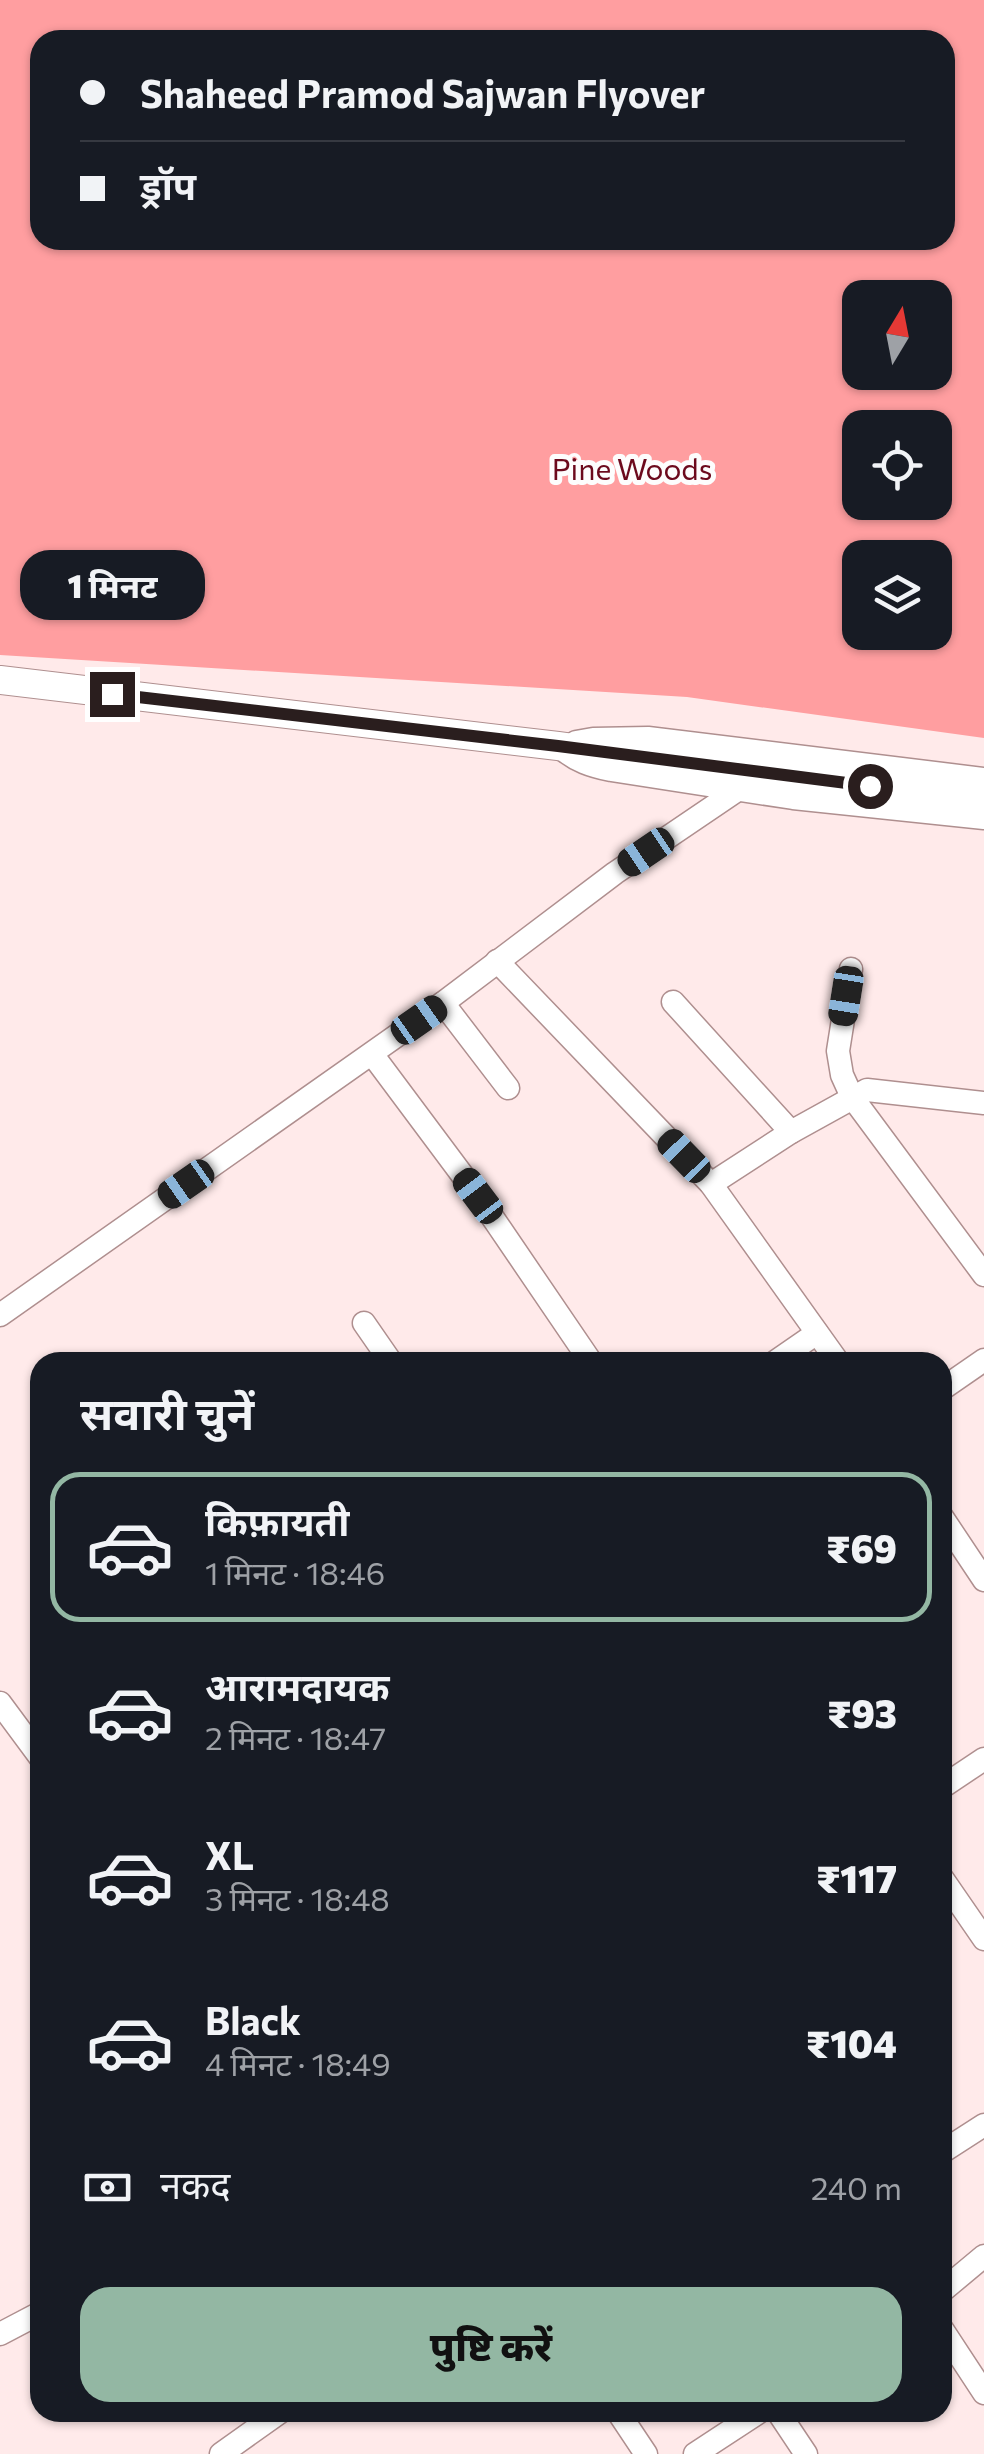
<!DOCTYPE html>
<html lang="hi">
<head>
<meta charset="utf-8">
<style>
	body { margin:0; font-family:Commissioner,"Noto Sans Devanagari",sans-serif; background:#20242c; color:#f1f3f6; height:100vh; display:flex; flex-direction:column; font-size:38px; white-space:nowrap }
	* { box-sizing:border-box; margin:0 }
	p { font-size:32px; color:#9ea1a6 }
	.icon { flex:none; width:55px; height:55px; fill:none; stroke:currentColor; stroke-width:2; stroke-linecap:round; stroke-linejoin:round }
	.map { position:relative; flex:1; overflow:hidden }
	.sheet { position:absolute; left:30px; top:1352px; width:922px; height:1070px; display:flex; flex-direction:column; background:#171b24; border-radius:30px; box-shadow:0 2px 8px #0004 }
	.sheet>* { flex:none }
	.hud { position:absolute; left:30px; top:30px; width:925px; height:220px; border-radius:30px; box-shadow:0 2px 8px #0004; display:grid; align-content:center; height:220px; padding:0 50px; background:#171b24 }
	.needle { width:65px; rotate:10deg }
	.tools { position:absolute; left:842px; top:280px; display:grid; gap:20px }
	.tools a { display:grid; place-items:center; width:110px; height:110px; border-radius:20px; background:#171b24; box-shadow:0 2px 8px #0004; font-size:50px }
	.end { position:absolute; width:45px; height:45px; margin:-22px; border:12px solid #2a1e1e; background:#fff; box-shadow:0 0 0 5px #fff }
	.from { border-radius:50% }
	.bubble { position:absolute; height:70px; border-radius:30px; background:#171b24; box-shadow:0 2px 8px #0004; font-size:32px; font-weight:800; line-height:70px; text-align:center }
	.car { position:absolute; width:30px; height:60px; margin:-30px -15px; border-radius:12px; box-shadow:0 0 8px 2px #0007; background:linear-gradient(#222 24%,#8ab4d8 0 40%,#222 0 76%,#8ab4d8 0 86%,#222 0) }
	.hud b { display:flex; align-items:center; gap:35px; height:95px; font-size:38px }
	.hud b+b { border-top:2px solid #363941 }
	.hud i { width:25px; height:25px; background:#f1f3f6 }
	ul { padding:0; list-style:none }
	li { display:flex; align-items:center; gap:30px; height:150px; margin:0 20px 15px; padding:0 30px; border:5px solid transparent; border-radius:30px }
	li div { flex:1 }
	li b { display:block; font-size:38px }
	li em { font-style:normal; font-weight:800 }
	li.active { border-color:#93b7a3 }
	li>.icon { width:90px; height:90px; stroke-width:1.5 }
	h2 { padding:0 50px; font-size:45px; line-height:120px }
	.pay { display:flex; align-items:center; gap:25px; height:110px; padding:0 50px; font-size:38px }
	.pay p { margin-inline-start:auto }
	.action { display:flex; gap:20px; margin-top:auto; padding:20px 50px }
	.action a { flex:1; height:115px; border-radius:30px; background:#93b7a3; color:#111; font-size:40px; font-weight:800; line-height:115px; text-align:center }
	.map>svg:first-child { display:block }
	.green { fill:#ff9ea0; fill-rule:evenodd }
	.lines { fill:none; stroke-linecap:round; stroke-linejoin:round }
	.minor-casing { stroke:#af8f8f; stroke-width:25 }
	.major-casing { stroke:#af8f8f; stroke-width:30 }
	.minor { stroke:#fff; stroke-width:22 }
	.major { stroke:#fff; stroke-width:28 }
	.route { stroke:#2a1e1e; stroke-width:12 }
	.labels { text-anchor:middle; dominant-baseline:central; stroke-width:10; stroke-linejoin:round; paint-order:stroke }
	.park-label { font-size:30px; fill:#6c0a1d; stroke:#fdfdfd }
</style>
</head>
<body>
<div class="map">
<svg width="984" height="2454" viewBox="0 0 984 2454">
	<rect width="100%" height="100%" fill="#ffeaea"/>
	<path class="green" d="M 0,0 L 984,0 L 984,738 L 687,697 L 0,655 ZM 40,40 L 945,40 L 945,240 L 40,240 ZM 860,298 L 935,298 L 935,372 L 860,372 ZM 860,428 L 935,428 L 935,502 L 860,502 ZM 860,558 L 935,558 L 935,632 L 860,632 Z"/>
	<g class="lines">
		<g class="minor-casing">
			<g id="minor">
				<polyline points="576,742 593,739 648,738 984,779"/>
				<path d="M 561,748 C 576,761 591,766 611,770 L 793,798 L 984,818"/>
				<polyline points="497,961 711,1184 838,1362"/>
				<polyline points="851,969 838,1051 842,1075 852,1097 984,1275"/>
				<polyline points="673,1002 791,1132"/>
				<polyline points="443,1003 508,1088"/>
				<polyline points="372,1054 478,1196 591,1362"/>
				<polyline points="711,1184 791,1132 867,1090 984,1103"/>
				<polyline points="0,1315 443,1003 615,873 739,789"/>
				<polyline points="364,1323 391,1362"/>
				<polyline points="775,1362 817,1333"/>
				<polyline points="942,1389 984,1360"/>
				<polyline points="942,1517 984,1580"/>
				<polyline points="0,1703 40,1757"/>
				<polyline points="942,1787 984,1759"/>
				<polyline points="942,1878 984,1939"/>
				<polyline points="942,2152 984,2125"/>
				<polyline points="942,2291 984,2256"/>
				<polyline points="942,2329 984,2393"/>
				<polyline points="0,2334 40,2313"/>
				<polyline points="618,2412 646,2454"/>
				<polyline points="778,2412 806,2454"/>
				<polyline points="221,2454 280,2412"/>
				<polyline points="695,2454 759,2412"/>
			</g>
		</g>
		<g class="major-casing">
			<polyline id="major" points="0,680 558,746 794,778 984,799"/>
		</g>
		<use href="#minor" class="minor"/>
		<use href="#major" class="major"/>
	</g>
	<g class="lines">
		<polyline class="route" points="112,694 558,746 870,786"/>
	</g>
	<g class="labels">
		<g class="park-label">
			<text x="632" y="467">Pine Woods</text>
		</g>
	</g>
</svg>
<div class="tools">
<a><svg class="needle" viewBox="-14 -14 28 28"><path d="M0-13l5 13h-10z" fill="#e53935"/><path d="M0 13l5-13h-10z" fill="#9ea1a6"/></svg></a>
<a><svg class="icon" aria-label="locate" viewBox="0 0 24 24"><circle cx="12" cy="12" r="6"/><path d="M12 2v4M12 18v4M2 12h4M18 12h4"/></svg></a>
<a><svg class="icon" aria-label="layers" viewBox="0 0 24 24"><path d="M12 4l9 5-9 5-9-5zM3 14l9 5 9-5"/></svg></a>
</div>
<i class="end from" style="left:870px;top:786px"></i>
<i class="end" style="left:112px;top:694px"></i>
<div class="bubble" style="left:20px;top:550px;width:185px">1 मिनट</div>
<i class="car" style="left:646px;top:852px;rotate:236deg"></i>
<i class="car" style="left:846px;top:996px;rotate:189deg"></i>
<i class="car" style="left:419px;top:1020px;rotate:55deg"></i>
<i class="car" style="left:684px;top:1156px;rotate:316deg"></i>
<i class="car" style="left:186px;top:1184px;rotate:235deg"></i>
<i class="car" style="left:478px;top:1196px;rotate:323deg"></i>
<div class="hud">
<b><i class="from"></i>Shaheed Pramod Sajwan Flyover</b>
<b><i></i>ड्रॉप</b>
</div>
<section class="sheet">
<h2>सवारी चुनें</h2>
<ul>
<li class="active"><svg class="icon" aria-label="car" viewBox="0 0 24 24"><path d="M5 17H2v-5l4-1 3-4h7l3 4 3 1v5h-3M9 17h6M6 11h13"/><circle cx="7" cy="17" r="2"/><circle cx="17" cy="17" r="2"/></svg><div><b>किफ़ायती</b><p>1 मिनट · 18:46</p></div><em>₹69</em></li>
<li><svg class="icon" aria-label="car" viewBox="0 0 24 24"><path d="M5 17H2v-5l4-1 3-4h7l3 4 3 1v5h-3M9 17h6M6 11h13"/><circle cx="7" cy="17" r="2"/><circle cx="17" cy="17" r="2"/></svg><div><b>आरामदायक</b><p>2 मिनट · 18:47</p></div><em>₹93</em></li>
<li><svg class="icon" aria-label="car" viewBox="0 0 24 24"><path d="M5 17H2v-5l4-1 3-4h7l3 4 3 1v5h-3M9 17h6M6 11h13"/><circle cx="7" cy="17" r="2"/><circle cx="17" cy="17" r="2"/></svg><div><b>XL</b><p>3 मिनट · 18:48</p></div><em>₹117</em></li>
<li><svg class="icon" aria-label="car" viewBox="0 0 24 24"><path d="M5 17H2v-5l4-1 3-4h7l3 4 3 1v5h-3M9 17h6M6 11h13"/><circle cx="7" cy="17" r="2"/><circle cx="17" cy="17" r="2"/></svg><div><b>Black</b><p>4 मिनट · 18:49</p></div><em>₹104</em></li>
</ul>
<div class="pay"><svg class="icon" aria-label="cash" viewBox="0 0 24 24"><path d="M3 7h18v10H3z"/><circle cx="12" cy="12" r="2"/></svg>नकद<p>240 m</p></div>
<div class="action"><a>पुष्टि करें</a></div>
</section>
</div>
</body>
</html>
